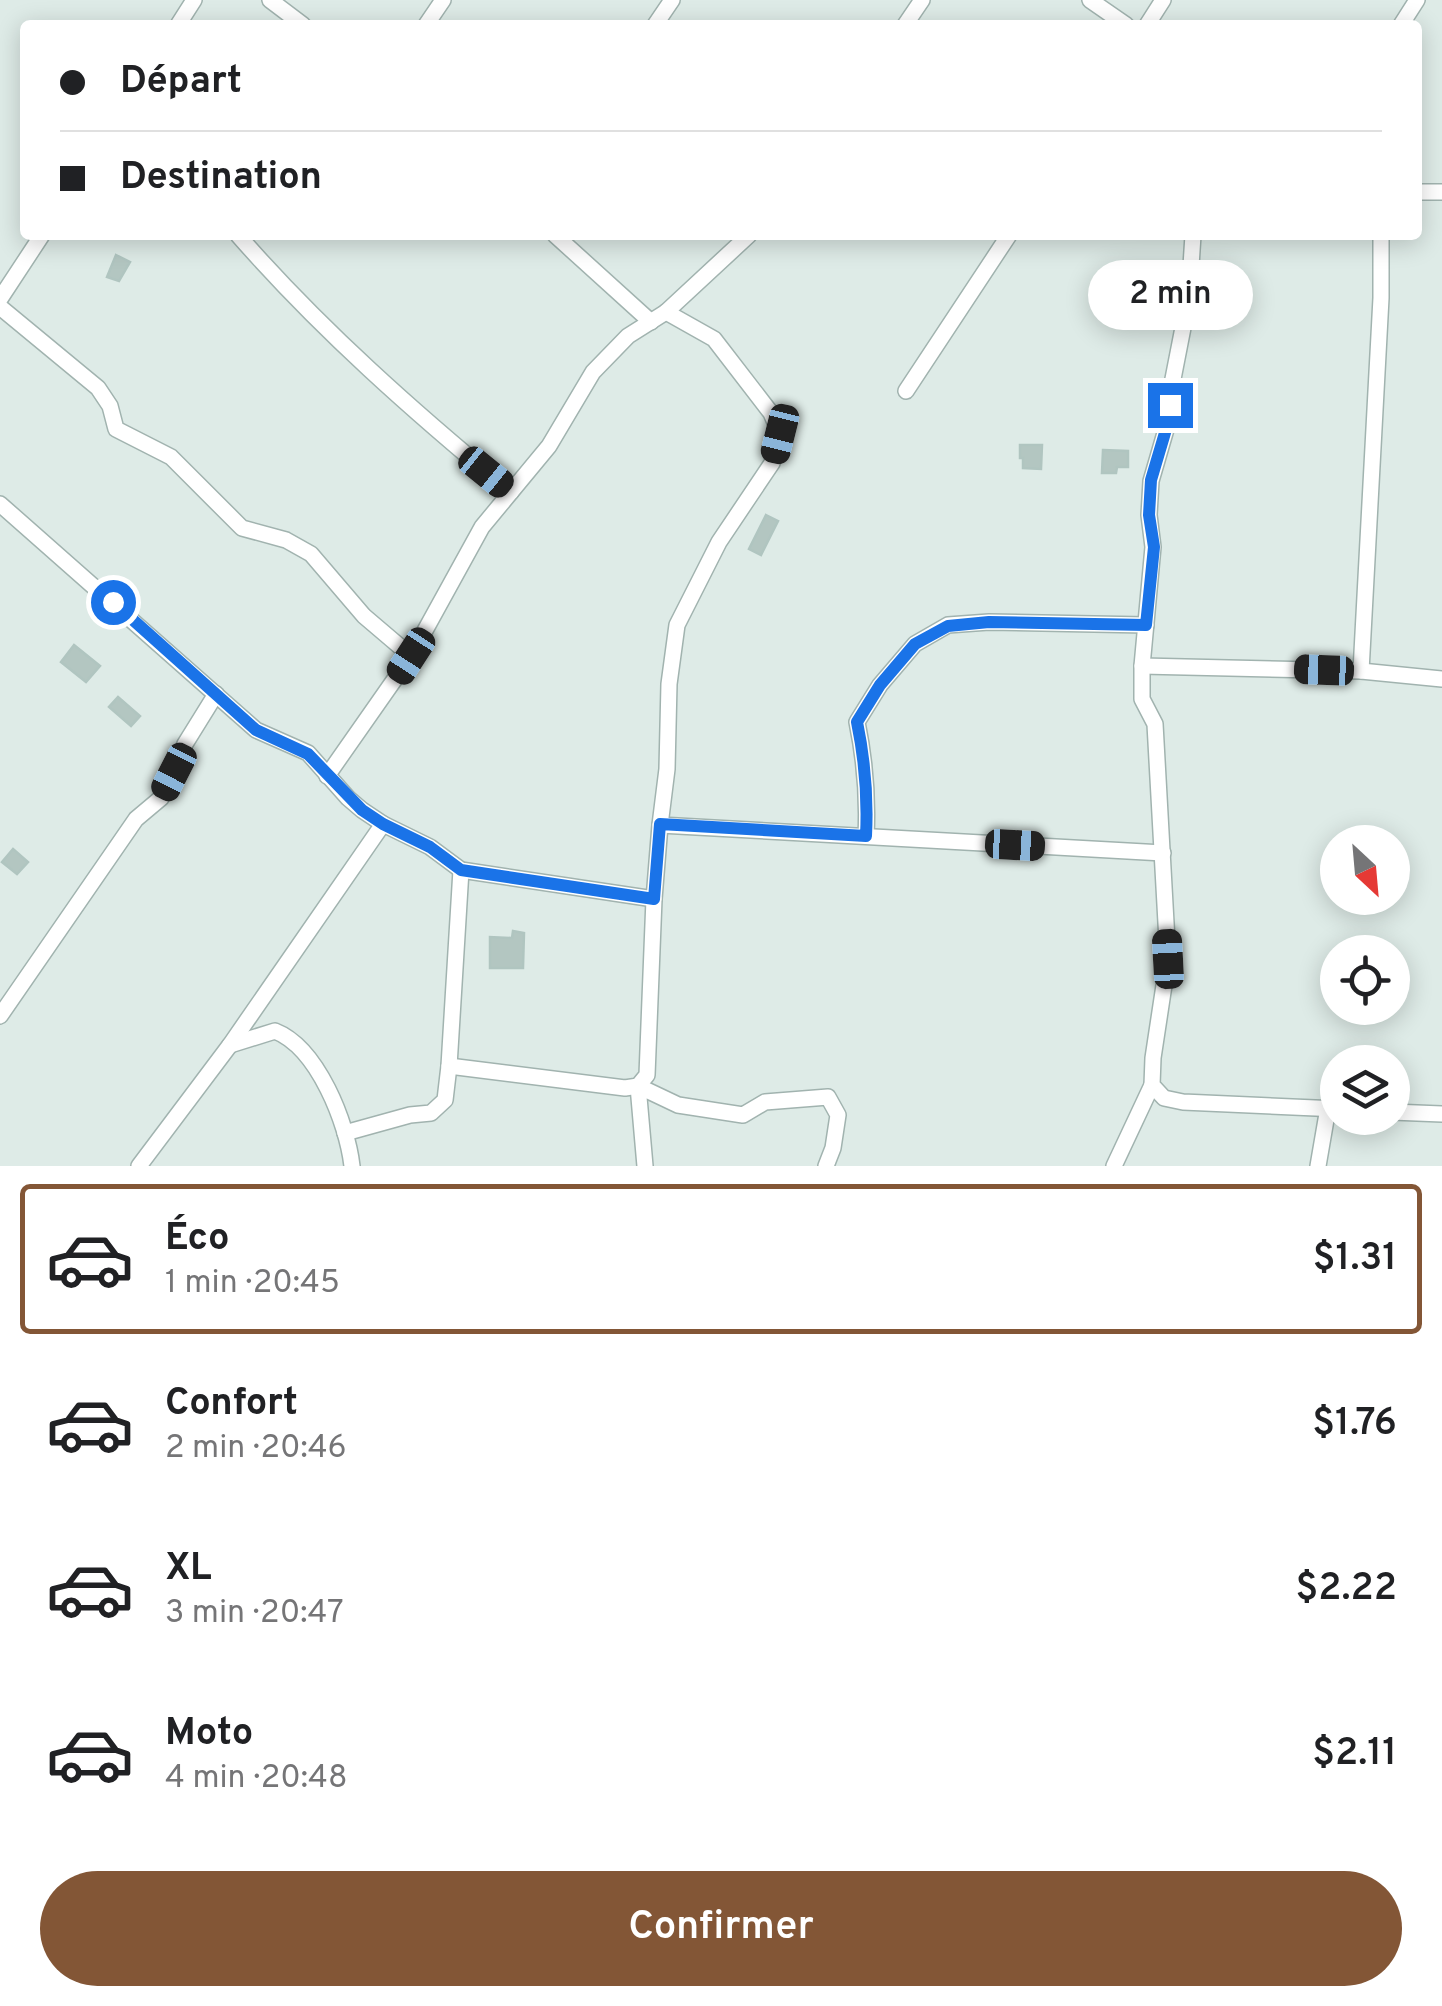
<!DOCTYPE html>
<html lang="fr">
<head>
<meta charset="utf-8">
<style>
	body { margin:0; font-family:Overpass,sans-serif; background:#f6f6f6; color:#202124; height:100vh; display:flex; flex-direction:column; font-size:38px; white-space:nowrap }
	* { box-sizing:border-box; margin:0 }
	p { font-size:32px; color:#757577 }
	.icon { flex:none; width:55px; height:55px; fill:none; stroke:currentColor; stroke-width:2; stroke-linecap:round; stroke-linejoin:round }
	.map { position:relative; height:1166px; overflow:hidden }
	.side { display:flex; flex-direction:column; background:#fff; flex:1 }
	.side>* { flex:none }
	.top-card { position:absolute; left:20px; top:20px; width:1402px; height:220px; border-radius:10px; box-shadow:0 5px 25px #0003; display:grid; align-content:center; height:220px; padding:0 40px; background:#fff }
	.needle { width:65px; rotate:154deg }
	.buttons { position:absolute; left:1320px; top:825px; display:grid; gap:20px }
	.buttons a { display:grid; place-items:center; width:90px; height:90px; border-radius:50%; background:#fff; box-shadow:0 5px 25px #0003; font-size:50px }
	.end { position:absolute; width:45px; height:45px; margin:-22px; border:12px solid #1a73e8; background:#fff; box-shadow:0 0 0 5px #fff }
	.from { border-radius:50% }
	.bubble { position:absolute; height:70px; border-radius:35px; background:#fff; box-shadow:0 5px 25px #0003; font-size:32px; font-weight:600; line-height:70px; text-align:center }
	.car { position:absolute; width:30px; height:60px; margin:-30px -15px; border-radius:12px; box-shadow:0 0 8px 2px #0007; background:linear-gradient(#222 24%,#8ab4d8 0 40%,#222 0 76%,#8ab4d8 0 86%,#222 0) }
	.top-card b { display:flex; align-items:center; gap:35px; height:95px; font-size:38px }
	.top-card b+b { border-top:2px solid #e0e0e0 }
	.top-card i { width:25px; height:25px; background:#202124 }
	ul { padding:18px 0 0; list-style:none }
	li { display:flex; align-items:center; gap:30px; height:150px; margin:0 20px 15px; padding:0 20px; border:5px solid transparent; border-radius:10px }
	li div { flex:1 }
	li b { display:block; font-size:38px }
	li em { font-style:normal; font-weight:600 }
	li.selected { border-color:#835636 }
	li>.icon { width:90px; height:90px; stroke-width:1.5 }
	.button { display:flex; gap:20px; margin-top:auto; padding:20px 40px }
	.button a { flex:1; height:115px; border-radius:60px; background:#835636; color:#fff; font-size:40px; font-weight:600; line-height:115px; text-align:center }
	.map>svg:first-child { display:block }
	.building { fill:#b3c6c1; stroke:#b0c5c0; stroke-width:2.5 }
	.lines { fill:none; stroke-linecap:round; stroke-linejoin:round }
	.street-casing { stroke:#a1b3af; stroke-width:18 }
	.street { stroke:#fff; stroke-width:15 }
	.route { stroke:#1a73e8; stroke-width:12 }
</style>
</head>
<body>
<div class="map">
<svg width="1442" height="1166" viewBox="0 0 1442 1166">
	<rect width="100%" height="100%" fill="#deebe7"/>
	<g class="building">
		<polygon points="116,255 130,262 119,281 107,277"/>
		<polygon points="1020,445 1042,445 1041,469 1023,468 1023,458 1020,458"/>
		<polygon points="1103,450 1128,451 1128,467 1117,467 1116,473 1102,473"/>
		<polygon points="766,515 778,521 761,555 749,549"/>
		<polygon points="74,645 100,666 86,682 61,662"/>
		<polygon points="118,697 140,716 131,726 109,707"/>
		<polygon points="13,849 28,862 17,874 2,862"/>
		<polygon points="513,931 524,933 523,968 490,968 490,937 512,938"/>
	</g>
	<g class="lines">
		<g class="street-casing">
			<g id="street">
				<polyline points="270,0 303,25"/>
				<polyline points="1090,0 1126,25"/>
				<polyline points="178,25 194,0"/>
				<polyline points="426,25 443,0"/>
				<polyline points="655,25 672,0"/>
				<polyline points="905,25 922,0"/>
				<polyline points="1147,25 1163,0"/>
				<polyline points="1401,25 1417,0"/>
				<polyline points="1418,192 1442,192"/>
				<path d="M 238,235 C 320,329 415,413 511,492"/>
				<polyline points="555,235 651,322"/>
				<polyline points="1193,235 1189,297 1172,384 1167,426 1151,481 1149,515 1153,547 1142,666 1142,699 1155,724 1168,959 1153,1058 1152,1085 1164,1098 1183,1102 1338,1109"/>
				<polyline points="0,299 42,235"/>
				<polyline points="0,307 98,388 110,406 116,429 171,457 242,528 286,540 311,554 364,616 411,656"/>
				<polyline points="906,391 1009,235"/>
				<polyline points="0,504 256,730 308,753 348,798 362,810 383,824 430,847 461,870 654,899"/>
				<polyline points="1142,666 1361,671 1442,679"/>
				<polyline points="1361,671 1381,298 1381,235"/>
				<polyline points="327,776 411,656 482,527 549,446 593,372 628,336 666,312 749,235"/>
				<polyline points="660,825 1163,853"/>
				<path d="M 866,836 C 868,797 865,761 857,722 L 880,685 L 915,644 L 948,625 L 989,622 L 1146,625"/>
				<polyline points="0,1016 136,819 161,798 174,773 185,744 216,694"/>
				<path d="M 230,1045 L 275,1031 C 318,1048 347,1123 352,1166"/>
				<polyline points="449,1066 625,1088 638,1086 647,1075 654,899 660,825 667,769 669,684 677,625 719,542 772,463 780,434 771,413 714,339 666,312"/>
				<polyline points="1392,1112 1442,1114"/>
				<polyline points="345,1133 410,1115 431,1113 445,1100 449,1066 461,870"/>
				<polyline points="139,1166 230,1045 383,824"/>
				<polyline points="645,1166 638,1086 678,1105 743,1115 765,1102 828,1097 838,1115 833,1148 826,1166"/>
				<polyline points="1114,1166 1152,1085"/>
				<polyline points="1318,1166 1328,1108"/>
			</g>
		</g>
		<use href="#street" class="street"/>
	</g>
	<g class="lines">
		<path class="route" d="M 113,602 L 256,730 L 308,754 L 362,810 L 383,824 L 430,847 L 461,870 L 654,899 L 660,824 L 866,836 C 868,797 865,761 857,722 L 880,685 L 915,644 L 948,626 L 989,622 L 1146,625 L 1154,547 L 1149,515 L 1151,480 L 1167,426 L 1170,405"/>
	</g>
</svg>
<div class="buttons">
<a><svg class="needle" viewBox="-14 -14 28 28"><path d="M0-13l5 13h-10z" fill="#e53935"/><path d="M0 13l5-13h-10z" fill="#757577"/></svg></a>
<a><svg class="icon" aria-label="locate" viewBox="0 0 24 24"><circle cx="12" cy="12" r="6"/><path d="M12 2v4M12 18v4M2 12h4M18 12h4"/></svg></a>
<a><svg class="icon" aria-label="layers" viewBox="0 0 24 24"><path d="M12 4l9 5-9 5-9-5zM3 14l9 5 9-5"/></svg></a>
</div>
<i class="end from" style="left:113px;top:602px"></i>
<i class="end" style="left:1170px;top:405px"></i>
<div class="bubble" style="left:1088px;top:260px;width:165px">2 min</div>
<i class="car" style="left:780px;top:434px;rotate:194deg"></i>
<i class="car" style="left:486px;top:472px;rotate:129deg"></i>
<i class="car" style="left:411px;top:656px;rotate:213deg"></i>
<i class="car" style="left:1324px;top:670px;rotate:272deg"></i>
<i class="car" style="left:174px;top:772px;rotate:207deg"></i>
<i class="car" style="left:1015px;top:845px;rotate:93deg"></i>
<i class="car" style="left:1168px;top:959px;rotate:357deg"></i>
<div class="top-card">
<b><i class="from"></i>Départ</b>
<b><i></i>Destination</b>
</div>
</div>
<section class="side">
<ul>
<li class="selected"><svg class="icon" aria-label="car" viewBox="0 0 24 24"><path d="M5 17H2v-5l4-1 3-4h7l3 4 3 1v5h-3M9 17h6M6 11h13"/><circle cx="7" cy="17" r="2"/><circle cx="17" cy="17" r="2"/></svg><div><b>Éco</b><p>1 min · 20:45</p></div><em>$1.31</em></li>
<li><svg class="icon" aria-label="car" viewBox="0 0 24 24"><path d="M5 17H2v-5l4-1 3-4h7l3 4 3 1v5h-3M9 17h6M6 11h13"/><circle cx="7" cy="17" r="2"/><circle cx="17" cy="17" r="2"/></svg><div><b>Confort</b><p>2 min · 20:46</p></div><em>$1.76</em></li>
<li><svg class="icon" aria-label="car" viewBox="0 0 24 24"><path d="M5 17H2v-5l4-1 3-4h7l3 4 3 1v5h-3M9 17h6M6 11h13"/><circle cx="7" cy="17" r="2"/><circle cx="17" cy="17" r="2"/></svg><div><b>XL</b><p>3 min · 20:47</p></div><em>$2.22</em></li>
<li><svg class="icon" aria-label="car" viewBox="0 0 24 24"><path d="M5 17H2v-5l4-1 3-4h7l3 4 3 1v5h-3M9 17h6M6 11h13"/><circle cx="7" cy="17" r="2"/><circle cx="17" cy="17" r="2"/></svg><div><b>Moto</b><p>4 min · 20:48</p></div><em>$2.11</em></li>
</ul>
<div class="button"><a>Confirmer</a></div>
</section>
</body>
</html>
